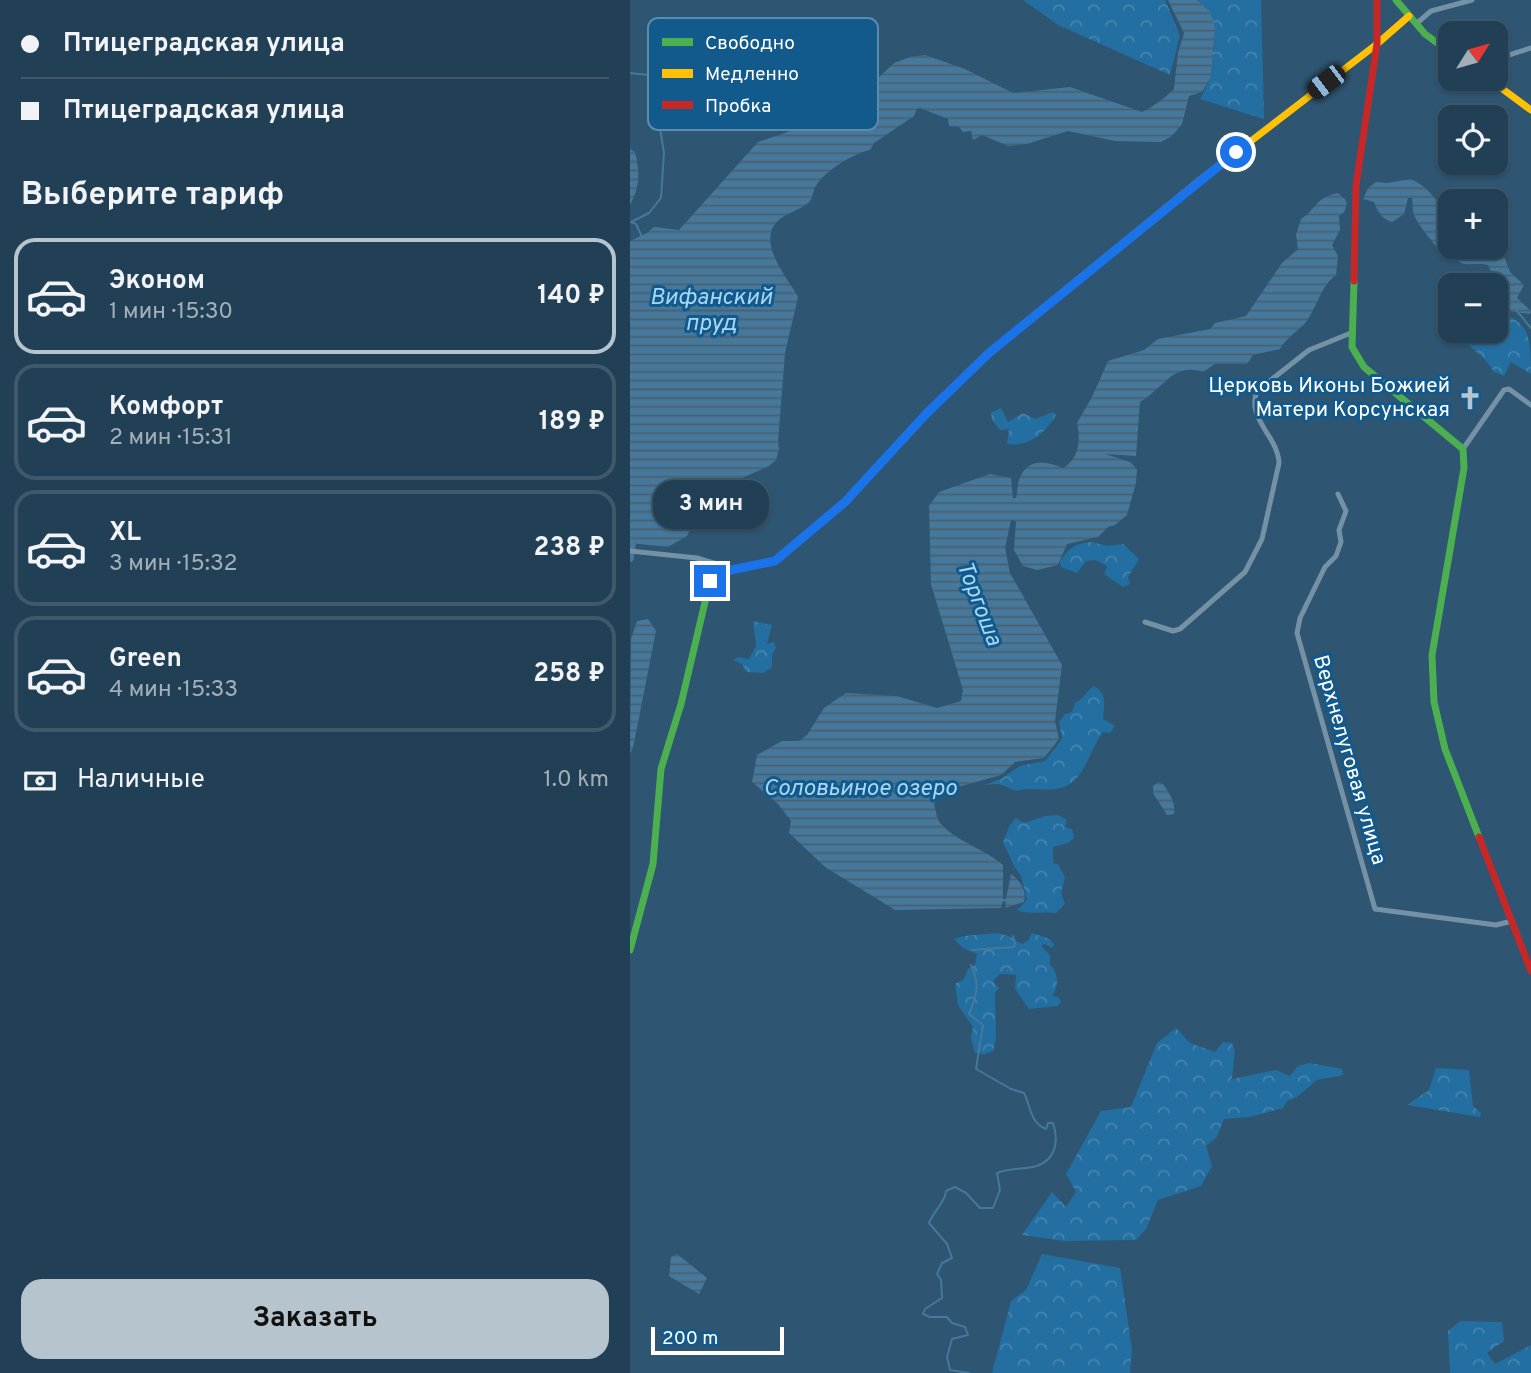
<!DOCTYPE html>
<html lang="ru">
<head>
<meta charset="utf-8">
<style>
	body { margin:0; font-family:Overpass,sans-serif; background:#2e4b5f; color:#f1f3f6; height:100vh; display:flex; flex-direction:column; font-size:26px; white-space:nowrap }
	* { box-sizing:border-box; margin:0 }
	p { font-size:23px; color:#a2afb9 }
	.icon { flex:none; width:38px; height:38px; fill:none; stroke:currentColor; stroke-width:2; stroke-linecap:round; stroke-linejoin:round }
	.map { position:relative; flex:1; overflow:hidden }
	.side { display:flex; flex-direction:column; background:#224055; width:630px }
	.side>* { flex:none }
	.hud { display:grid; align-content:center; height:154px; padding:0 21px; background:#224055 }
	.needle { width:46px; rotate:53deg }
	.tools { position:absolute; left:808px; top:21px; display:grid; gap:14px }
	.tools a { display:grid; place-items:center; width:70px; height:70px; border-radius:14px; background:#224055; box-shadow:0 2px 5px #0004,0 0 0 2px #3f596c; font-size:35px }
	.scale { position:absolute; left:21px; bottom:18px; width:133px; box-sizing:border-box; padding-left:7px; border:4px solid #fff; border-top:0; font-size:19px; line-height:24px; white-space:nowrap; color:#fff; -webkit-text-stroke:5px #135a8c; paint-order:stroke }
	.end { position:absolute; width:32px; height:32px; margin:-16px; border:9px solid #1a73e8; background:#fff; box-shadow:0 0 0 4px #fff }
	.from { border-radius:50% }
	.bubble { position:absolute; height:49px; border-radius:21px; background:#224055; box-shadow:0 2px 5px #0004,0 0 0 2px #3f596c; font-size:23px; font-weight:700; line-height:49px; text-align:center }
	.car { position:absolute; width:21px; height:42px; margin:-21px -10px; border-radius:9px; box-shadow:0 0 5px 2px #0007; background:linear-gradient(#222 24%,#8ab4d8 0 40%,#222 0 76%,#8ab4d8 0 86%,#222 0) }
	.hud b { display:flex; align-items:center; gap:24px; height:66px; font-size:26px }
	.hud b+b { border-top:2px solid #3f596c }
	.hud i { width:18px; height:18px; background:#f1f3f6 }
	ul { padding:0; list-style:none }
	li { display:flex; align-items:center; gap:21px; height:116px; margin:0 14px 10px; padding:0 7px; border:4px solid #3f596c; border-radius:21px }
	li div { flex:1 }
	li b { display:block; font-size:26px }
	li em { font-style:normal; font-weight:700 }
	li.current { border-color:#b6c4cd }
	li>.icon { width:63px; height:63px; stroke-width:1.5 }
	h2 { padding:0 21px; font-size:32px; line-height:84px }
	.pay { display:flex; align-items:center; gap:18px; height:77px; padding:0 21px; font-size:26px }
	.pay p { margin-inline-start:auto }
	.primary-button { display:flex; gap:14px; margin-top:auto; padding:14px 21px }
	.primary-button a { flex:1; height:80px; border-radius:21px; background:#b6c4cd; color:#111; font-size:28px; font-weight:700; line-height:80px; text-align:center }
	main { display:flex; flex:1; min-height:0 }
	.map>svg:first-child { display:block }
	.forest { fill:url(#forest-crowns) }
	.water { fill:url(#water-rules) }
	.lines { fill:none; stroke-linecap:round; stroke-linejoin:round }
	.stream { stroke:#46789c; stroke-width:2 }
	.river { stroke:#46789c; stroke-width:8 }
	.street { stroke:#7591a5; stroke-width:5 }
	.fast { stroke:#4caf50; stroke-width:7 }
	.slow { stroke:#ffc107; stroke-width:7 }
	.jam { stroke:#c62828; stroke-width:7 }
	.route { stroke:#1a73e8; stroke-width:9 }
	.labels { text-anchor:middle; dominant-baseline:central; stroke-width:6; stroke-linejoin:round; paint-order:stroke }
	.poi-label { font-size:21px; fill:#fff; stroke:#135a8c; text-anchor:end }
	.street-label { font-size:21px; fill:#fff; stroke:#135a8c }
	.water-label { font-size:23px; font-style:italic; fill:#a8d8f8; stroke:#135a8c }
	.key { fill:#135a8c; stroke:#5a8cae; stroke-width:2 }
	.key-label { font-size:19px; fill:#fff }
</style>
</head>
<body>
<main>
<section class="side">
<div class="hud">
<b><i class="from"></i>Птицеградская улица</b>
<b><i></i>Птицеградская улица</b>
</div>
<h2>Выберите тариф</h2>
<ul>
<li class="current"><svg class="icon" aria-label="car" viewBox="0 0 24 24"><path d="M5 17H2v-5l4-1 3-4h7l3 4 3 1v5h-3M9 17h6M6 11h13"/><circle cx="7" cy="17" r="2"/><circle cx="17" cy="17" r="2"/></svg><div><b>Эконом</b><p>1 мин · 15:30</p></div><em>140 ₽</em></li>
<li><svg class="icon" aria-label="car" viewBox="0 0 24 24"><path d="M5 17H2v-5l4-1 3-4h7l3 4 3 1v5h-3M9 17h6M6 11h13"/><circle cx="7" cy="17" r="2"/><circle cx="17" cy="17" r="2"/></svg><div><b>Комфорт</b><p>2 мин · 15:31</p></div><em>189 ₽</em></li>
<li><svg class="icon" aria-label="car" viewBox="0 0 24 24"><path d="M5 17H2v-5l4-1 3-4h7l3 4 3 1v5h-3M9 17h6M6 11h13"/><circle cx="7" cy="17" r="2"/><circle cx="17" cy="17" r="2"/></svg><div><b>XL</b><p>3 мин · 15:32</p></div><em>238 ₽</em></li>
<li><svg class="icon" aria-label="car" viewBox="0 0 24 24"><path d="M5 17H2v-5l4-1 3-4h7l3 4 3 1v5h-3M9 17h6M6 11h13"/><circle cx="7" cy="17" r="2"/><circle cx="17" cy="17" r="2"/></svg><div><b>Green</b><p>4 мин · 15:33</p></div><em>258 ₽</em></li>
</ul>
<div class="pay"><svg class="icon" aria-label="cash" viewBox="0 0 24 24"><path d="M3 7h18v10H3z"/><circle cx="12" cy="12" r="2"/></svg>Наличные<p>1.0 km</p></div>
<div class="primary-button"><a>Заказать</a></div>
</section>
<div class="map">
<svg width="901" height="1373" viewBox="0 0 901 1373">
	<defs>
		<pattern id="forest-crowns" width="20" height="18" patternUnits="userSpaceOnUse" patternTransform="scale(1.75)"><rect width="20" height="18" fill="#246fa1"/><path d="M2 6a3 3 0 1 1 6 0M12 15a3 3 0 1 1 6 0" fill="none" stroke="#4585af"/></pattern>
		<pattern id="water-rules" width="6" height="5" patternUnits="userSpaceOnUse" patternTransform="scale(1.75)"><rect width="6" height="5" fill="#46789c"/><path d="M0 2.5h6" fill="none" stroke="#496070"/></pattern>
	</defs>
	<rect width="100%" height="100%" fill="#2e5571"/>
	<g class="forest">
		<polygon points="393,0 535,0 550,35 540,75 428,25"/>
		<polygon points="568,0 631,0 634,119 570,99 581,77 585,28"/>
		<path d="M 866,312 C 901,321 901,340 901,374 L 881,362 L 874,376 L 864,372 C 855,355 837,347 826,331 L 866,331 Z"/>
		<path d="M 371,408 L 378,422 L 393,413 L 405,419 L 423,412 L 426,415 C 415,433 400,447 377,444 L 379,429 L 370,430 L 362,420 L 361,413 Z"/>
		<path d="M 462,542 L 477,546 L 493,544 L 509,559 L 498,577 L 500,584 L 493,587 L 474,574 L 477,566 L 465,560 L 456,561 L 447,573 L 431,567 L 430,562 C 438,548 446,543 462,542 Z"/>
		<polygon points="123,621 142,625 137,644 144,642 146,648 142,654 142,667 133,673 116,672 112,664 103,660 109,657 119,659 126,646"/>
		<path d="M 464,686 C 478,695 474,704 473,719 L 485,726 L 480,733 L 473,732 C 460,748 455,782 431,788 C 415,792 401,786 387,791 L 369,784 L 354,785 L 371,779 L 390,766 L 415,761 L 432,739 L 429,722 L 435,714 L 442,712 L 445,703 C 454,699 456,691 464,686 Z"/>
		<path d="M 428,815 L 437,820 L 435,827 L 442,829 L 444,838 L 438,843 L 423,847 L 423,863 L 428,864 L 435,877 L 431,893 L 435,904 L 426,913 C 413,911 398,915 387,910 L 397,900 L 391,876 L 384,866 L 373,842 L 380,825 L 386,818 L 394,823 L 416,816 Z"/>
		<path d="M 368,933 L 378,936 L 392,944 L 398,941 L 402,933 L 420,939 L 424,945 L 422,948 L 415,944 L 411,946 L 420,955 L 420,965 C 429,973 429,987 422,996 L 428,997 L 431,1001 L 428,1006 L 399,1009 L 385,989 L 386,975 L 370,974 L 363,981 L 369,988 L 365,993 L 366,1039 L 363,1051 L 355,1054 L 345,1053 L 341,1038 L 343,1027 L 328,1005 L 325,984 L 334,979 L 338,969 L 345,965 L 347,954 L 333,948 L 324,939 L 334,936 Z"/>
		<polygon points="546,1028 560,1043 585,1052 593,1042 602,1043 605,1051 602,1079 646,1070 660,1076 668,1066 679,1063 712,1069 713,1075 687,1080 667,1097 657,1101 653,1108 620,1117 594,1119 587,1137 576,1146 582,1166 571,1186 528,1200 516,1229 506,1240 434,1241 392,1235 422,1192 436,1207 446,1192 436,1174 471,1111 501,1107 527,1043"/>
		<polygon points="806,1068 839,1070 843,1106 851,1113 850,1117 777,1105 799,1090"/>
		<polygon points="412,1254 490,1268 502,1349 500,1373 362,1373 381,1301 396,1290"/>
		<polygon points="830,1321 872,1322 874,1341 857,1353 865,1364 901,1345 901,1373 820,1373 818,1331"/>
	</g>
	<g class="water">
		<path d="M 538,0 L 567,0 L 580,12 L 585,28 L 581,77 L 572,92 L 559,96 L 552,124 L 542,136 L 531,142 L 485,141 L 438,131 L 397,144 L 378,146 L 352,135 L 343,140 L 341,131 L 333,132 L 329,127 L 319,126 L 318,119 L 290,108 L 287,109 L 284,116 L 244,143 L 240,150 C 224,153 190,173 184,190 C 182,196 183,199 177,204 C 165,213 145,215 141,233 C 136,254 159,280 168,297 L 155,353 L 148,442 L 149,449 L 146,460 L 139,466 L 103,482 L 62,525 L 57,536 L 38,547 L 0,543 L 0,241 L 17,233 L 24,227 L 49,230 L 128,142 L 210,114 L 264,63 L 280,57 L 295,55 L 335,69 L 383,93 L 440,87 L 512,112 C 524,106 535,98 544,89 L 548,53 L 554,33 Z"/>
		<path d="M 0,149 L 5,152 C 10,172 10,187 0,205 Z"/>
		<path d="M 780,179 C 798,185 814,208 820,224 C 822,230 821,240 821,247 L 865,247 L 873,253 L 880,272 L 894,285 L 887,298 L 901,311 L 900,314 L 866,309 L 866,283 L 858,265 C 849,263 842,265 835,264 C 826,262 823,255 813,256 C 804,242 790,229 784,215 C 782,211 783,202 782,198 L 778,198 L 774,214 L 762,222 C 753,220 747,211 744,202 L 733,199 L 738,188 L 746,182 L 757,183 Z"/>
		<path d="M 708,193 L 715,199 L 717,204 L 714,212 L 709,216 L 710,230 L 702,245 L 708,256 L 706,275 C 691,286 688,304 678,319 C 671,330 657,336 650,349 L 623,355 L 617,364 L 585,364 L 573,372 C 543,362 534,388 510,402 L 506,456 L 475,454 L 500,462 L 507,469 L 506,483 L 497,515 L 485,525 L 478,527 L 468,537 L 437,544 L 428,565 L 407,570 L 393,566 L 384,550 L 386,521 L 381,520 L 375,548 L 380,573 L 432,665 L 425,721 L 429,739 L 414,758 L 385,762 L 371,775 L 314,791 L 304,804 C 306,811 307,821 312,825 C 329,843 355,849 373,865 L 373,899 L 376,899 L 381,874 C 390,881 397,890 394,902 L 375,908 L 376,902 L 373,901 L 371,908 L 265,910 L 195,867 L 159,833 L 161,821 L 148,804 L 122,782 L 127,755 L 152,741 L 169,741 L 177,735 L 194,708 L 216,693 L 267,696 L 307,708 L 331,701 L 333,690 L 301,584 L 299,506 L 309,492 L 360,474 L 381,478 L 383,498 L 386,498 C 388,492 387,481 391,475 C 401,457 419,462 433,468 C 449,459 451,440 447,423 L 462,397 L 478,361 L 514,350 L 528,339 L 580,329 L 585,323 L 616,316 L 652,263 L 668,249 L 666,234 L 671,219 C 687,209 684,198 708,193 Z"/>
		<polygon points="18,619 26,631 3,748 0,753 1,639 7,621"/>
		<path d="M 528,782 L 533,784 C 539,792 546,804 544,814 L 537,815 L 523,793 L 523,786 Z"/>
		<polygon points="47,1254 77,1278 69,1294 39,1276 41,1257"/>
	</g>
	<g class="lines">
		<g class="stream">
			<polyline points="0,73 19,75 28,84 30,128 34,153 31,198 19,213 1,222 6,224 12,237"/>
			<polyline points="886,310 901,328"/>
			<polyline points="342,950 384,947 385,944 383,936"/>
			<path d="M 339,1373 L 320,1370 L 317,1357 L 322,1339 L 338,1335 L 335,1327 L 322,1323 L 317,1317 L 300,1317 L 293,1314 L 295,1309 L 312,1298 L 311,1280 L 307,1274 L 312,1263 L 322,1258 L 317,1244 L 299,1223 C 303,1212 316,1201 316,1191 L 325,1187 L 336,1193 L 350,1208 L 363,1208 L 370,1190 L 367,1173 C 382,1167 394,1170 407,1166 C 426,1159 429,1141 423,1123 L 418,1123 L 416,1129 C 400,1123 401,1107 394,1093 L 381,1089 L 346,1069 L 353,1025 L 339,1014 C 347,995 350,984 341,965"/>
		</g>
		<polyline class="river" points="0,558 2,543"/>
		<g class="street">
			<polyline points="786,24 801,11 842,0"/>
			<polyline points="866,59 901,48"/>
			<polyline points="833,449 874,390 879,389 901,405"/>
			<polyline points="708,494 716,511 709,530 711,542 706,556 695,567 670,618 667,633 745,909 866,925 882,921"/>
			<polyline points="0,551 67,558 103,569"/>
			<path d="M 515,622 L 543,631 L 550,629 L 615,572 L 632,539 L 649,463 C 648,436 616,419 627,391 L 679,350 L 721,333"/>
		</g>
		<g class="fast">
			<polyline points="766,0 795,34 821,53"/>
			<polyline points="724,281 722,347 734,367 833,449 834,468 802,655 804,702 815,749 849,837"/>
			<polyline points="0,950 23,864 31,769 51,704 80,581 91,572 145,561 215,502 297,413 333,378"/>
		</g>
		<g class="slow">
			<polyline points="859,79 901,110"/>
			<polyline points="333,378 359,353 569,181 747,44 779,16"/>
		</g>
		<g class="jam">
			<polyline points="724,281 726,185 747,44 747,0"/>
			<polyline points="849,837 901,971"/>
		</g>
	</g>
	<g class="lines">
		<polyline class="route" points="80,581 91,572 145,561 215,502 297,413 359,353 606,152"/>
	</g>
	<defs>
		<g id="church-bare" transform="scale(1.89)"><path d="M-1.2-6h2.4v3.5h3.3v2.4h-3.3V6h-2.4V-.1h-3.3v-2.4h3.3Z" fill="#b6c4cd" stroke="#135a8c" stroke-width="2.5" paint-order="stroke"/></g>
	</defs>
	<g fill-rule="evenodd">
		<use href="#church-bare" x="840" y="398"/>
	</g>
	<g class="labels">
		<g class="poi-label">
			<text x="820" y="386">Церковь Иконы Божией<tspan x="820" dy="24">Матери Корсунская</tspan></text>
		</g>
		<g class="street-label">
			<text transform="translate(719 760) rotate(74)">Верхнелуговая улица</text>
		</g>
		<g class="water-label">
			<text x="81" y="298">Вифанский<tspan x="81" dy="26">пруд</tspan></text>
			<text transform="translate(348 604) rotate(69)">Торгоша</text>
			<text x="230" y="789">Соловьиное озеро</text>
		</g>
	</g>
	<rect x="18" y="18" width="230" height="112" rx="10" class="key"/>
	<rect x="32" y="38" width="31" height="8" fill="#4caf50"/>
	<rect x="32" y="69" width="31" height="9" fill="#ffc107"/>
	<rect x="32" y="101" width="31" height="8" fill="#c62828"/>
	<g class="key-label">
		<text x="75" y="49">Свободно</text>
		<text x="75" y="80">Медленно</text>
		<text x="75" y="112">Пробка</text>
	</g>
</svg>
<div class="tools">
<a><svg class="needle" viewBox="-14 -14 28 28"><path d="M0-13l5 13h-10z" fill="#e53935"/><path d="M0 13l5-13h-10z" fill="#a2afb9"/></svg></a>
<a><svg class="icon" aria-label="locate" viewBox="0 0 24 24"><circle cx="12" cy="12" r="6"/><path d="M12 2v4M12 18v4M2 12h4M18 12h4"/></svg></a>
<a>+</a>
<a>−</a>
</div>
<div class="scale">200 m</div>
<i class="end from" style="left:606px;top:152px"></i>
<i class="end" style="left:80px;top:581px"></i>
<div class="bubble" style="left:23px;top:480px;width:116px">3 мин</div>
<i class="car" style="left:696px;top:82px;rotate:233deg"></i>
</div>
</main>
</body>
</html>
